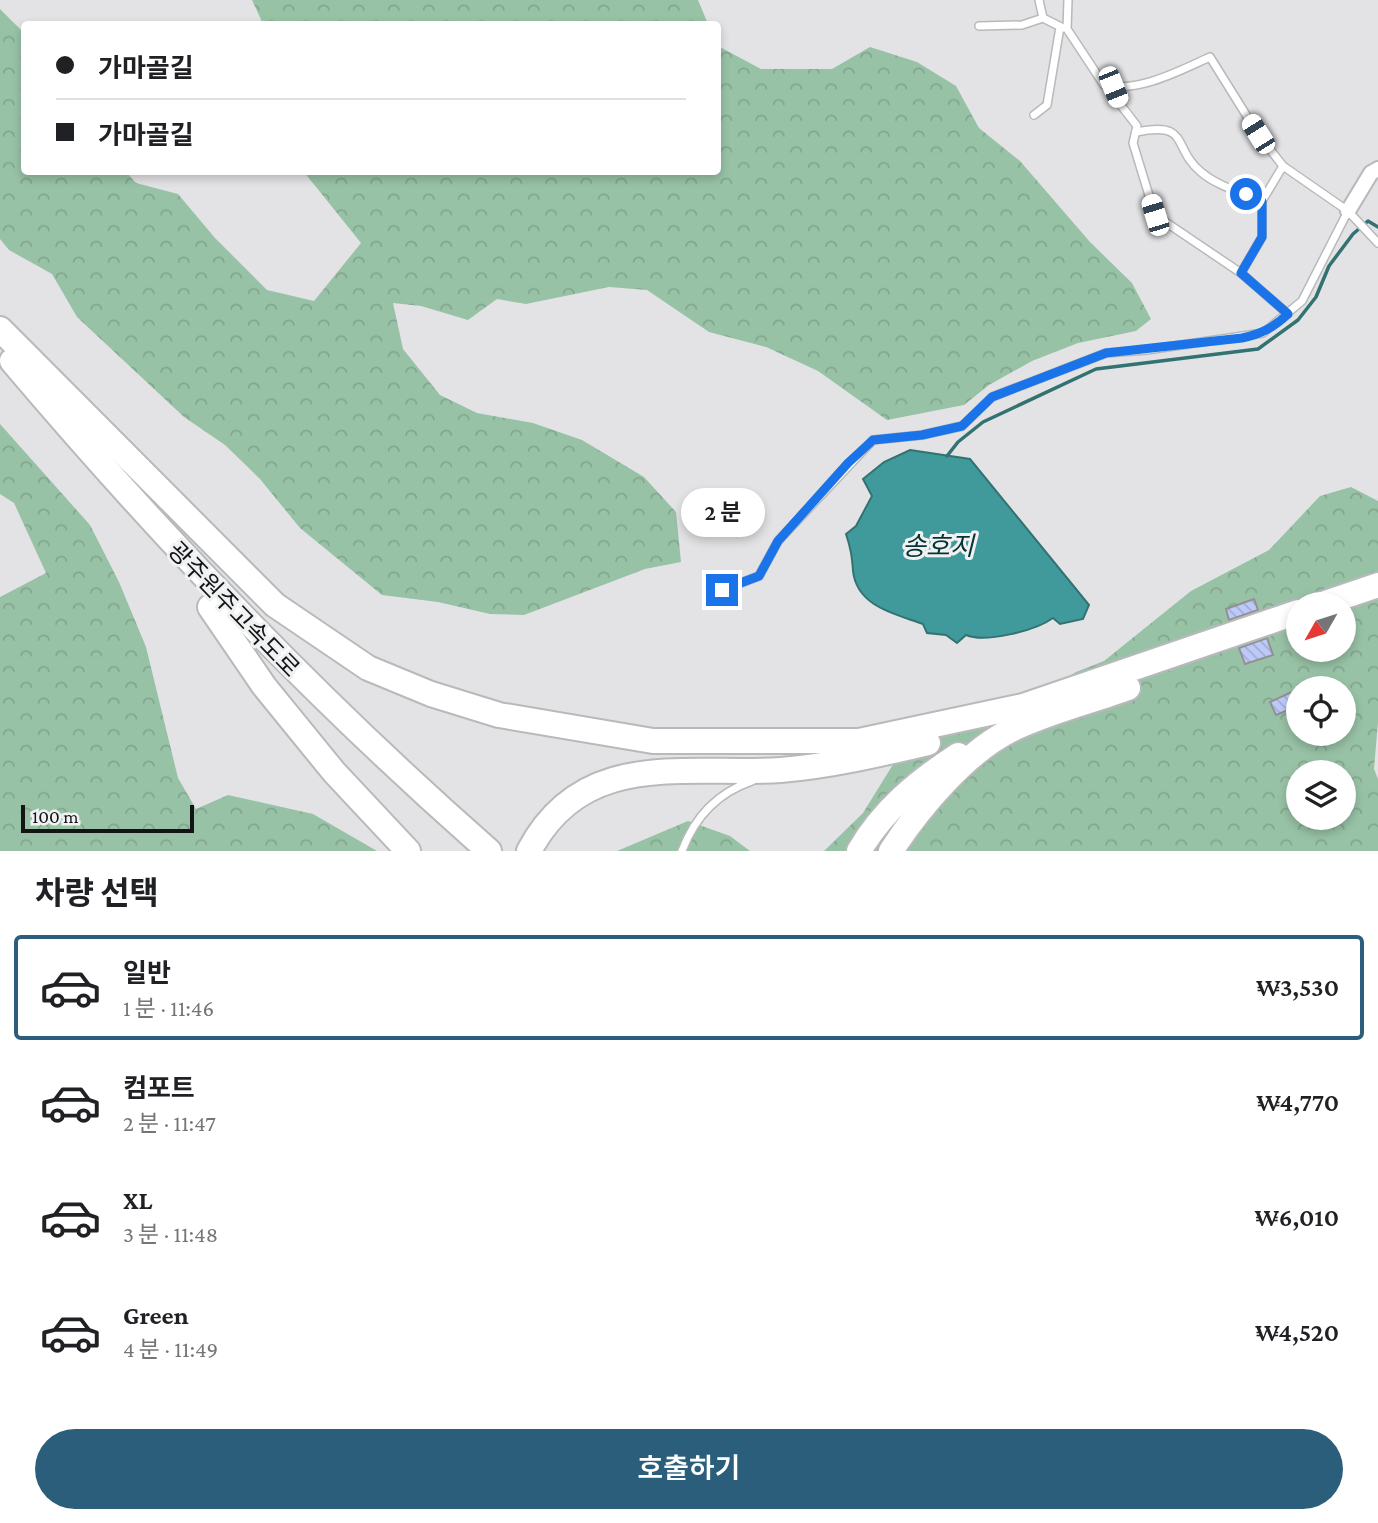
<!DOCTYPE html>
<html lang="ko">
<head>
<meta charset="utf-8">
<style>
	body { margin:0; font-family:"Crimson Pro","Noto Sans KR",serif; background:#f2f2f2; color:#202124; height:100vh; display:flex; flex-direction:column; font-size:26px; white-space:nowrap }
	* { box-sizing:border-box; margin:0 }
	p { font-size:23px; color:#757577 }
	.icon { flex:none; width:38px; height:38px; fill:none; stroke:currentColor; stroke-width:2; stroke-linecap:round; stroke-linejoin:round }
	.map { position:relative; height:851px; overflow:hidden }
	.sheet { display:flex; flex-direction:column; background:#fff; flex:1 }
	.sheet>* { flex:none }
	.banner { position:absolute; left:21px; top:21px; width:700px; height:154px; border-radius:7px; box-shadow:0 4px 10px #0003; display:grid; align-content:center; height:154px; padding:0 35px; background:#fff }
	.needle { width:46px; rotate:231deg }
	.controls { position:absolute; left:1286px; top:592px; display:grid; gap:14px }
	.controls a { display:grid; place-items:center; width:70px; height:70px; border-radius:50%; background:#fff; box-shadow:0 4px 10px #0003; font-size:35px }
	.scale { position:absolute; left:21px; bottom:18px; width:173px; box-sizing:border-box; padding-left:7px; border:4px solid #141414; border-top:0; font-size:19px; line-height:24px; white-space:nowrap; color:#141414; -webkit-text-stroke:5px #f0f1f2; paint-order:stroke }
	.end { position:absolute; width:32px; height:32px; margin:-16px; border:9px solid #1a73e8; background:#fff; box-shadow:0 0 0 4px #fff }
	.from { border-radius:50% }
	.bubble { position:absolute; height:49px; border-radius:24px; background:#fff; box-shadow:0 4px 10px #0003; font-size:23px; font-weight:600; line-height:49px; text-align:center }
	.car { position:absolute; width:21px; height:42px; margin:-21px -10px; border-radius:9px; box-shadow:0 0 5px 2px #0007; background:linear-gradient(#fff 24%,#345 0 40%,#fff 0 76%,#345 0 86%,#fff 0) }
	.banner b { display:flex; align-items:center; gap:24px; height:66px; font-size:26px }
	.banner b+b { border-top:2px solid #e0e0e0 }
	.banner i { width:18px; height:18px; background:#202124 }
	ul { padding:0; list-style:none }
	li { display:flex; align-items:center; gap:21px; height:105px; margin:0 14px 10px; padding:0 21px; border:4px solid transparent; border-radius:7px }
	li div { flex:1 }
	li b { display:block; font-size:26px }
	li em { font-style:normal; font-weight:600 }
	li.current { border-color:#2a5e7b }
	li>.icon { width:63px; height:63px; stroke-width:1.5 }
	h2 { padding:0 35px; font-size:32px; line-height:84px }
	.cta { display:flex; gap:14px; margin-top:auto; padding:14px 35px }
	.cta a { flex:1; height:80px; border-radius:42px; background:#2a5e7b; color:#fff; font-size:28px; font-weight:600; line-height:80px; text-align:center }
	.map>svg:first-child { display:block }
	.forest { fill:url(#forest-crowns); fill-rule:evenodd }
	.water { fill:#409a9b; stroke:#337272; stroke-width:2 }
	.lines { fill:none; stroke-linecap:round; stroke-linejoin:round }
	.stream { stroke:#337272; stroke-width:3.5 }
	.building { fill:url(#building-back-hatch); stroke:#919192; stroke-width:2 }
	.service-casing { stroke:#b8b9ba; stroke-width:10 }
	.minor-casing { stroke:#b8b9ba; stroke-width:18 }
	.motorway-casing { stroke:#b8b9ba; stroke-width:28 }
	.service { stroke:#fff; stroke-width:7 }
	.minor { stroke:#fff; stroke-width:14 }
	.motorway { stroke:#fff; stroke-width:24 }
	.route { stroke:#1a73e8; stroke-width:9 }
	.labels { text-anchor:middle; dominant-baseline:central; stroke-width:6; stroke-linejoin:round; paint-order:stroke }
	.street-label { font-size:24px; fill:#141414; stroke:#f0f1f2 }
	.water-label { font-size:26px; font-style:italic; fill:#053233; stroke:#f0f1f2 }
</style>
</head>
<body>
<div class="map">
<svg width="1378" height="851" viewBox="0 0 1378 851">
	<defs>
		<pattern id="forest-crowns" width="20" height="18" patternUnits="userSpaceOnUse" patternTransform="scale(1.75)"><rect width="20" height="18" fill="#98c2a6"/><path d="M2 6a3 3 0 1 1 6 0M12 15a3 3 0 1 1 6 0" fill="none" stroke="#82a68e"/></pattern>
		<pattern id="building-back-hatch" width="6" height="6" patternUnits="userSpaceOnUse" patternTransform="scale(1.75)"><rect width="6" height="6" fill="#bdcaf9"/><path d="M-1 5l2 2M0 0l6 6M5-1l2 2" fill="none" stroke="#a2add5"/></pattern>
	</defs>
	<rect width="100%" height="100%" fill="#e3e3e5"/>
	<g class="forest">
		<polygon points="252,0 698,0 708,24 263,24"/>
		<polygon points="0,9 24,33 24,172 126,172 136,183 178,194 215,238 267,290 314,301 361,243 304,172 718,172 718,46 761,69 832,69 870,47 917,62 956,86 979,128 1020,161 1090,242 1132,283 1151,319 1136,331 1078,343 1032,361 989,385 964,405 887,420 818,371 766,347 709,332 647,290 609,287 526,304 497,299 468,320 421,306 393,303 403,349 440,395 477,413 533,423 582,440 644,477 676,512 681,562 645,569 524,615 490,614 438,602 382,595 300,528 260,479 225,445 184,417 77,317 52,274 9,250 0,239"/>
		<polygon points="0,424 90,525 119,582 146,647 178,778 196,809 228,795 313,814 377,851 0,851 0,597 46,573 14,503 0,494"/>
		<path d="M 1351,487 L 1378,501 L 1378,722 L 1374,769 L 1378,779 L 1378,851 L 824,851 L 863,813 L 892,766 L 933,726 L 998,718 L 1076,672 L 1104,661 L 1191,591 L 1269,550 L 1320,496 ZM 1298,604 L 1344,604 L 1344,649 L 1298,649 ZM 1298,688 L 1344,688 L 1344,733 L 1298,733 ZM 1298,772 L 1344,772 L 1344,817 L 1298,817 Z"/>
		<polygon points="688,821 730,836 750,851 617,851"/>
	</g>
	<path class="water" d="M 910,450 L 970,459 L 1089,605 L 1083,619 L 1060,624 L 1053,618 C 1035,631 985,643 966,635 L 957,643 L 946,635 L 927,633 L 923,624 C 896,614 857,607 853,571 C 852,557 851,549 846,534 L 856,526 L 872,496 L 863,479 L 884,462 Z"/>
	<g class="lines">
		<polyline class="stream" points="947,456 958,442 983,422 1096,369 1258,349 1298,320 1316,297 1329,266 1353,234 1368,221 1378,227"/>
	</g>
	<g class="building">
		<polygon points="1254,599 1258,610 1229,620 1226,609"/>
		<polygon points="1267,638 1273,655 1245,664 1239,648"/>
		<polygon points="1298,689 1298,706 1276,715 1270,702"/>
	</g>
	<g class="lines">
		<g class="service-casing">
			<g id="service">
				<polyline points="1039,0 1043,18 1063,28"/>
				<path d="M 1068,0 L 1067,29 L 1104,85 C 1138,93 1179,71 1210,57 L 1258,134 L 1283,166 L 1348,211 L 1378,243"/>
				<polyline points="979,26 1022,25 1043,18"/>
				<polyline points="1113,87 1120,104 1137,126 1133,143 1155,215 1241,273 1288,314"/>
				<polyline points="1034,115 1047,105 1060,27"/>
				<path d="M 1136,132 C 1191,121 1171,147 1201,172 C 1217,186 1243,193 1262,201"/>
				<polyline points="1241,273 1262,237 1262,201 1283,166"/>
				<polyline points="722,590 759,576 778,541 873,440 922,435 962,426 992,397 1106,353 1147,350 1263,333 1302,301 1348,211"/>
				<path d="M 682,851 C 695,816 717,793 752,781"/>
			</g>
		</g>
		<g class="minor-casing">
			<polyline id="minor" points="1348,211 1371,173 1378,169"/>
		</g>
		<g class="motorway-casing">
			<g id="motorway">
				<polyline points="0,329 275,605 368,668 431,694 499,715 653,741 859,741 1023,706 1298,612"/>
				<path d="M 12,361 C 160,536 317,700 489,851"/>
				<polyline points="1322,604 1378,585"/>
				<polyline points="210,607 264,686 334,772 408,851"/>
				<path d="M 529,851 C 583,748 686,776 781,770 C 830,766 881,754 928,743"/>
				<path d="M 859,851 C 883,810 918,781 958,755"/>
				<path d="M 891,851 C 919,808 965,753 1011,730 C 1048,712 1090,702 1128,688"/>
			</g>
		</g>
		<use href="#service" class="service"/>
		<use href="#minor" class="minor"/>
		<use href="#motorway" class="motorway"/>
	</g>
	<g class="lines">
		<path class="route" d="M 722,590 L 759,576 L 778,541 L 848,463 L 873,440 L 922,435 L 962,426 L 992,397 L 1106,353 L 1242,338 C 1261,334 1273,328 1288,314 L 1241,273 L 1262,237 L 1262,201 L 1246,194"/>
	</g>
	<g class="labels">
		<g class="street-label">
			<text transform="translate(234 609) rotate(46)">광주원주고속도로</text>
		</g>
		<g class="water-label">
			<text x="938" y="546">송호지</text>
		</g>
	</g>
</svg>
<div class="controls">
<a><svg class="needle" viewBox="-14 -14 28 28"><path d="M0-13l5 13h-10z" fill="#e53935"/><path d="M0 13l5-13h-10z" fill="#757577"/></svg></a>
<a><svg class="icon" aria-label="locate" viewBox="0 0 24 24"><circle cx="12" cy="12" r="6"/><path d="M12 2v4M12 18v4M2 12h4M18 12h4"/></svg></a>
<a><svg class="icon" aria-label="layers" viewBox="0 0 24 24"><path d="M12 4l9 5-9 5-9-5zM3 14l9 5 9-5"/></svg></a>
</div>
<div class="scale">100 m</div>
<i class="end from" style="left:1246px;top:194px"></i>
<i class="end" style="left:722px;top:590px"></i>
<div class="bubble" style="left:681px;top:488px;width:84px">2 분</div>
<i class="car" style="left:1113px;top:87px;rotate:158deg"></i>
<i class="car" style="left:1258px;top:134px;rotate:328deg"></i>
<i class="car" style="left:1155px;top:215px;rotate:343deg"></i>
<div class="banner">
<b><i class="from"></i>가마골길</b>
<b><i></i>가마골길</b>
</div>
</div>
<section class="sheet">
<h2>차량 선택</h2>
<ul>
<li class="current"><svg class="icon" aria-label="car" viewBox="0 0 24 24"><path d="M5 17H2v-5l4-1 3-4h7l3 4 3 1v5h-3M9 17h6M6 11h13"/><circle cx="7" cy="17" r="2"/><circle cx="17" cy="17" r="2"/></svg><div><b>일반</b><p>1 분 · 11:46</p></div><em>₩3,530</em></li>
<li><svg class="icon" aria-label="car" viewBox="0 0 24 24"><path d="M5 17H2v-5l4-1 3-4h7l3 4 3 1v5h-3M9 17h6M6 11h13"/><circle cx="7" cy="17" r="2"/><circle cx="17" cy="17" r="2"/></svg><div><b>컴포트</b><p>2 분 · 11:47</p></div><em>₩4,770</em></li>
<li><svg class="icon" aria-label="car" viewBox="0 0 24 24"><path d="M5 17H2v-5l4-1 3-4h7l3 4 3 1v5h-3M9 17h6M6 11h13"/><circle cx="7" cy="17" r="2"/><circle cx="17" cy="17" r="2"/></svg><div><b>XL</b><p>3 분 · 11:48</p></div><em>₩6,010</em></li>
<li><svg class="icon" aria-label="car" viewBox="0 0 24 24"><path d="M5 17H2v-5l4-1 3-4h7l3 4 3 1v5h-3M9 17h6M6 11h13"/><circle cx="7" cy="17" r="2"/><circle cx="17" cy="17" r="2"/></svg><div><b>Green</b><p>4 분 · 11:49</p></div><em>₩4,520</em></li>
</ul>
<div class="cta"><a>호출하기</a></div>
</section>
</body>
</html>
